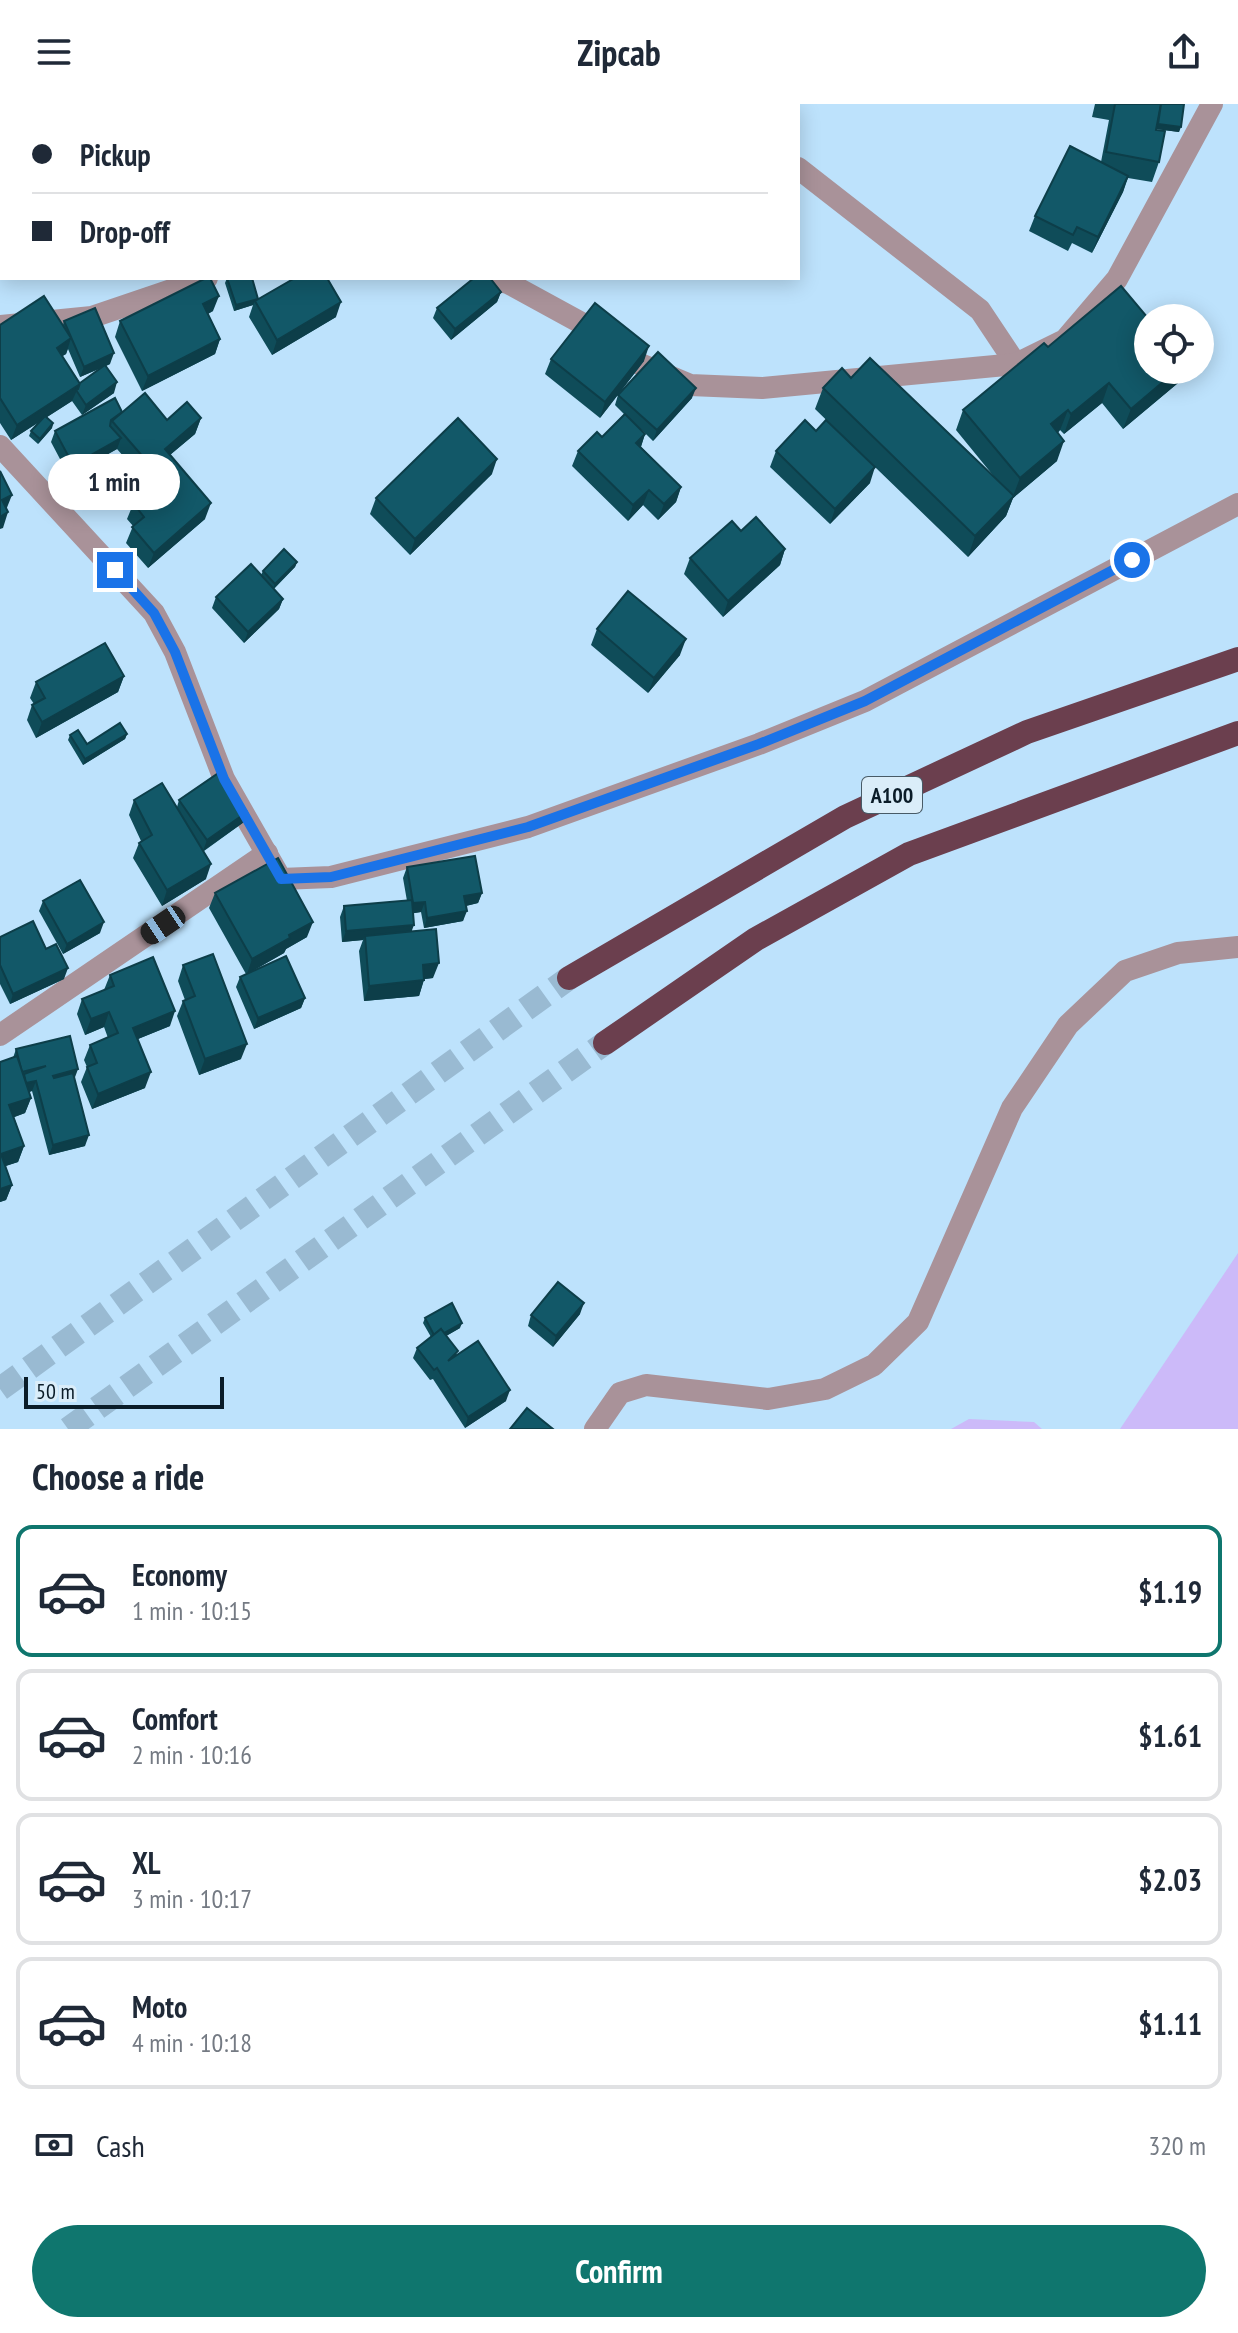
<!DOCTYPE html>
<html lang="en">
<head>
<meta charset="utf-8">
<style>
	body { margin:0; font-family:"PT Sans Narrow",sans-serif; background:#f6f6f7; color:#1f2937; height:100vh; display:flex; flex-direction:column; font-size:30px; white-space:nowrap }
	* { box-sizing:border-box; margin:0 }
	p { font-size:26px; color:#747a83 }
	.icon { flex:none; width:44px; height:44px; fill:none; stroke:currentColor; stroke-width:2; stroke-linecap:round; stroke-linejoin:round }
	.map { position:relative; height:1325px; overflow:hidden }
	.details { display:flex; flex-direction:column; background:#fff; flex:1 }
	.details>* { flex:none }
	.guide { position:absolute; left:0px; top:0px; width:800px; height:176px; box-shadow:0 4px 20px #0003; display:grid; align-content:center; height:176px; padding:0 32px; background:#fff }
	.buttons { position:absolute; left:1134px; top:200px; display:grid; gap:16px }
	.buttons a { display:grid; place-items:center; width:80px; height:80px; border-radius:50%; background:#fff; box-shadow:0 4px 20px #0003; font-size:40px }
	.scale { position:absolute; left:24px; bottom:20px; width:200px; box-sizing:border-box; padding-left:8px; border:4px solid #0a1c28; border-top:0; font-size:22px; line-height:28px; white-space:nowrap; color:#0a1c28; -webkit-text-stroke:6px #daedf9; paint-order:stroke }
	.end { position:absolute; width:36px; height:36px; margin:-18px; border:10px solid #1a73e8; background:#fff; box-shadow:0 0 0 4px #fff }
	.from { border-radius:50% }
	.bubble { position:absolute; height:56px; border-radius:28px; background:#fff; box-shadow:0 4px 20px #0003; font-size:26px; font-weight:800; line-height:56px; text-align:center }
	.car { position:absolute; width:24px; height:48px; margin:-24px -12px; border-radius:10px; box-shadow:0 0 6px 2px #0007; background:linear-gradient(#222 24%,#8ab4d8 0 40%,#222 0 76%,#8ab4d8 0 86%,#222 0) }
	.guide b { display:flex; align-items:center; gap:28px; height:76px; font-size:30px }
	.guide b+b { border-top:2px solid #e0e1e3 }
	.guide i { width:20px; height:20px; background:#1f2937 }
	ul { padding:0; list-style:none }
	li { display:flex; align-items:center; gap:24px; height:132px; margin:0 16px 12px; padding:0 16px; border:4px solid #e0e1e3; border-radius:16px }
	li div { flex:1 }
	li b { display:block; font-size:30px }
	li em { font-style:normal; font-weight:800 }
	li.active { border-color:#0f766e }
	li>.icon { width:72px; height:72px; stroke-width:1.5 }
	h2 { padding:0 32px; font-size:36px; line-height:96px }
	.pay { display:flex; align-items:center; gap:20px; height:88px; padding:0 32px; font-size:30px }
	.pay p { margin-inline-start:auto }
	.primary-button { display:flex; gap:16px; margin-top:auto; padding:16px 32px }
	.primary-button a { flex:1; height:92px; border-radius:48px; background:#0f766e; color:#fff; font-size:32px; font-weight:800; line-height:92px; text-align:center }
	header { display:flex; justify-content:space-between; align-items:center; height:104px; padding:0 32px; background:#fff; font-size:36px; font-weight:800 }
	.map>svg:first-child { display:block }
	.green { fill:#ccbaf9 }
	.lines { fill:none; stroke-linecap:round; stroke-linejoin:round }
	.motorway-tunnel { stroke:#99bad2; stroke-width:24; stroke-dasharray:24 12; stroke-linecap:butt }
	.minor { stroke:#a99299; stroke-width:22 }
	.tertiary { stroke:#a99299; stroke-width:22 }
	.motorway { stroke:#6b3f4e; stroke-width:24 }
	.wall { fill:#0f4c59; fill-rule:evenodd }
	.shaded-wall { fill:#0d3e49 }
	.building { fill:#125868; stroke:#0d3e49; stroke-width:2 }
	.route { stroke:#1a73e8; stroke-width:10 }
	.labels { text-anchor:middle; dominant-baseline:central; stroke-width:8; stroke-linejoin:round; paint-order:stroke }
	.shield { fill:#daedf9; stroke:#485b67; stroke-width:2 }
	.shield-label { font-size:22px; font-weight:bold; fill:#0a1c28 }
</style>
</head>
<body>
<header><svg class="icon" aria-label="menu" viewBox="0 0 24 24"><path d="M4 6h16M4 12h16M4 18h16"/></svg>Zipcab<svg class="icon" aria-label="share" viewBox="0 0 24 24"><path d="M12 15V3M7 8l5-5 5 5M5 13v7h14v-7"/></svg></header>
<div class="map">
<svg width="1238" height="1325" viewBox="0 0 1238 1325">
	<rect width="100%" height="100%" fill="#bde2fc"/>
	<g class="green">
		<polygon points="1238,1149 1238,1325 1120,1325"/>
		<polygon points="969,1315 1034,1318 1042,1325 951,1325"/>
	</g>
	<g class="lines">
		<g class="motorway-tunnel">
			<polyline points="0,1285 569,874"/>
			<polyline points="68,1325 605,939"/>
		</g>
		<g class="minor">
			<polyline points="716,0 719,2"/>
			<polyline points="798,64 980,206 1016,260"/>
			<polyline points="0,342 154,509 175,548 224,675 281,775 331,773 528,723 759,640 865,597 1238,400"/>
			<polyline points="0,931 267,749"/>
			<polyline points="595,1325 620,1289 646,1281 768,1295 825,1285 874,1261 918,1218 1012,1004 1068,921 1125,867 1178,849 1238,843"/>
		</g>
		<g class="tertiary">
			<polyline points="488,174 508,179 585,221 640,260 690,281 762,284 1016,260 1065,236 1117,175 1212,0"/>
			<polyline points="0,222 92,213 207,174"/>
		</g>
		<g class="motorway">
			<polyline points="569,874 845,713 1027,628 1238,555"/>
			<polyline points="605,939 756,835 909,750 1238,629"/>
		</g>
	</g>
	<g class="wall">
		<polygon points="1095,0 1184,0 1179,28 1156,25 1159,58 1152,78 1128,74 1123,88 1092,149 1072,139 1068,147 1029,127 1035,112 1101,58 1109,16 1092,13"/>
		<polygon points="227,174 258,195 336,213 272,251 249,213 253,201 234,207 225,179"/>
		<polygon points="501,188 497,198 451,236 433,214 437,204"/>
		<polygon points="213,207 208,210 220,235 215,250 142,287 115,233 120,217"/>
		<path d="M 64,217 L 110,260 L 106,262 L 114,289 L 82,311 L 72,297 L 47,313 L 53,319 L 52,324 L 38,340 L 29,332 L 31,327 L 39,318 L 11,336 L 0,319 L 0,221 L 63,221 ZM 68,245 L 80,273 L 101,264 L 80,279 L 62,252 L 66,250 Z"/>
		<polygon points="1048,243 1148,266 1183,266 1178,279 1123,325 1102,299 1064,330 1060,326 1058,329 1057,357 1013,394 1006,412 968,453 815,305 823,284 851,274 996,375 956,326 963,306"/>
		<polygon points="551,255 644,257 600,314 545,270"/>
		<polygon points="618,291 692,294 653,337 641,325 645,330 641,343 681,383 676,398 658,416 643,401 628,417 572,362 578,347 602,333 624,310 615,301"/>
		<polygon points="122,308 167,316 201,314 195,330 170,351 205,415 148,464 126,439 133,422 127,415 134,398 128,390 133,375 139,370 117,345 69,372 51,338 55,327"/>
		<polygon points="776,347 870,379 830,420 770,363"/>
		<polygon points="492,370 410,451 370,410 376,394"/>
		<polygon points="741,427 785,445 780,461 723,513 684,470 690,454"/>
		<polygon points="297,458 295,463 274,485 283,495 279,505 244,539 212,504 216,493 261,471 263,467"/>
		<polygon points="597,525 680,551 648,589 591,541"/>
		<polygon points="124,572 118,588 36,634 27,616 32,601 34,600 30,594 36,578"/>
		<polygon points="127,630 125,635 83,661 68,636 70,631 87,640"/>
		<polygon points="134,696 177,703 179,696 244,718 204,747 206,775 162,802 133,754 139,739 141,737 129,711"/>
		<polygon points="407,763 482,789 478,799 466,802 463,817 424,824 421,808 413,809 412,827 433,874 424,875 419,892 364,897 359,847 363,836 342,838 340,813 344,802 407,797 403,774"/>
		<polygon points="215,789 307,833 286,845 284,849 251,868 305,894 301,904 254,925 236,883 240,873 246,870 209,804"/>
		<polygon points="43,797 100,829 63,850 39,807"/>
		<polygon points="0,833 46,845 64,875 10,900 0,880"/>
		<polygon points="183,861 241,955 199,971 177,912 183,897 185,896 178,877"/>
		<polygon points="110,871 170,922 138,935 145,984 92,1005 81,978 87,963 84,956 90,941 108,934 104,923 85,931 77,910 82,895 104,886"/>
		<polygon points="16,945 74,975 85,1042 49,1051 32,987 29,988 31,994 25,1009 14,1013 24,1042 18,1058 5,1062 12,1081 6,1096 0,1098 13,954"/>
		<polygon points="580,1210 553,1243 528,1222 531,1211"/>
		<polygon points="425,1214 460,1224 446,1232 457,1251 506,1297 465,1324 433,1275 430,1276 413,1254 417,1244 431,1233 423,1219"/>
	</g>
	<g class="shaded-wall">
		<polygon points="1158,20 1181,23 1179,28 1156,25"/>
		<polygon points="1128,72 1123,88 1092,149 1098,133"/>
		<polygon points="501,188 497,198 451,236 455,225"/>
		<polygon points="219,192 213,207 197,215 203,200"/>
		<polygon points="258,195 255,197 253,201 234,207 236,201"/>
		<polygon points="341,198 336,213 272,251 277,236"/>
		<polygon points="71,234 66,250 51,259 57,244"/>
		<polygon points="220,235 215,250 142,287 148,272"/>
		<polygon points="649,242 644,257 600,314 605,298"/>
		<polygon points="114,249 110,260 80,273 84,263"/>
		<polygon points="1177,266 1183,266 1178,279 1123,325 1131,305"/>
		<polygon points="117,278 114,289 82,311 86,301"/>
		<polygon points="1109,279 1102,299 1064,330 1071,310"/>
		<polygon points="80,280 72,297 11,336 17,321"/>
		<polygon points="696,284 692,294 653,337 657,326"/>
		<polygon points="1068,306 1060,326 1043,340 1051,320"/>
		<polygon points="201,314 195,330 159,360 165,345"/>
		<polygon points="53,319 52,324 38,340 40,335"/>
		<polygon points="645,330 640,345 636,339"/>
		<polygon points="121,334 117,345 69,372 73,361"/>
		<polygon points="1064,337 1057,357 1013,394 1006,412 968,453 975,432 1013,392 1020,374"/>
		<polygon points="497,355 492,370 410,451 415,435"/>
		<polygon points="875,363 870,379 830,420 835,405"/>
		<polygon points="681,383 676,398 658,416 664,400"/>
		<polygon points="649,386 643,401 628,417 633,401"/>
		<polygon points="12,391 6,406 2,396"/>
		<polygon points="211,399 205,415 148,464 154,449"/>
		<polygon points="8,408 3,424 0,425 0,413"/>
		<polygon points="785,445 780,461 723,513 728,497"/>
		<polygon points="297,458 295,463 273,485 275,480"/>
		<polygon points="283,495 279,505 244,539 248,528"/>
		<polygon points="686,535 680,551 648,589 654,574"/>
		<polygon points="124,572 118,588 36,634 42,618"/>
		<polygon points="127,630 125,635 83,661 85,655"/>
		<polygon points="247,708 244,718 203,747 207,736"/>
		<polygon points="211,760 206,775 162,802 167,786"/>
		<polygon points="482,789 478,799 461,803 464,792"/>
		<polygon points="425,798 421,808 409,810 413,799"/>
		<polygon points="467,807 463,817 424,824 427,814"/>
		<polygon points="104,818 100,829 63,850 67,840"/>
		<polygon points="313,818 307,833 286,845 284,849 247,870 252,855 289,831"/>
		<polygon points="414,821 410,831 365,832 363,836 342,838 346,827"/>
		<polygon points="439,859 433,874 417,876 423,861"/>
		<polygon points="68,864 64,875 10,900 13,890"/>
		<polygon points="424,876 419,892 364,897 369,882"/>
		<polygon points="305,894 301,904 254,925 258,914"/>
		<polygon points="175,907 170,922 128,939 133,924"/>
		<polygon points="109,908 104,923 85,931 91,915"/>
		<polygon points="247,940 241,955 199,971 205,955"/>
		<polygon points="78,965 74,976 50,982 53,972"/>
		<polygon points="151,968 145,984 92,1005 98,990"/>
		<polygon points="36,977 32,987 23,990 26,979"/>
		<polygon points="31,994 25,1009 4,1017 9,1001"/>
		<polygon points="89,1031 85,1042 49,1051 53,1041"/>
		<polygon points="24,1042 18,1058 0,1064 1,1050"/>
		<polygon points="12,1081 6,1096 0,1098 0,1085"/>
		<polygon points="584,1199 580,1210 553,1243 556,1232"/>
		<polygon points="462,1219 460,1224 434,1239 435,1233"/>
		<polygon points="510,1286 506,1297 465,1324 468,1313"/>
	</g>
	<g class="building">
		<polygon points="1115,0 1161,0 1156,26 1165,27 1159,58 1106,48"/>
		<polygon points="1161,0 1184,0 1181,23 1158,20"/>
		<polygon points="1070,42 1128,72 1098,133 1077,123 1073,131 1035,112"/>
		<polygon points="206,174 210,174 219,192 203,200 220,235 148,272 120,217"/>
		<polygon points="227,174 252,174 258,195 236,201"/>
		<polygon points="295,174 327,174 341,198 277,236 255,197"/>
		<polygon points="474,174 490,174 501,188 455,225 437,204"/>
		<polygon points="1121,182 1148,214 1148,266 1177,266 1131,305 1109,279 1071,310 1068,306 1051,320 1064,337 1020,374 963,306 1044,239 1048,243"/>
		<polygon points="44,192 71,234 57,244 80,280 17,321 0,294 0,221"/>
		<polygon points="595,199 649,242 605,298 551,255"/>
		<polygon points="95,204 114,249 84,263 64,217"/>
		<polygon points="658,248 696,284 657,326 618,291"/>
		<polygon points="870,254 1014,392 975,432 823,284 842,264 851,274"/>
		<polygon points="105,261 117,278 86,301 76,286 78,285 80,279"/>
		<polygon points="145,289 167,316 187,298 201,314 165,345 211,399 154,449 132,423 144,413 133,399 145,388 133,375 150,361 112,317"/>
		<polygon points="115,294 122,308 111,316 110,322 121,334 73,361 55,327"/>
		<polygon points="625,310 645,330 636,339 681,383 664,400 649,386 633,401 578,347 597,328 602,333"/>
		<polygon points="45,312 53,319 40,335 31,327"/>
		<polygon points="458,314 497,355 415,435 376,394"/>
		<polygon points="805,316 816,327 826,316 875,363 835,405 776,347"/>
		<polygon points="0,367 12,391 2,396 8,408 0,413"/>
		<polygon points="756,413 785,445 728,497 690,454 732,417 741,427"/>
		<polygon points="284,445 297,458 275,480 263,467"/>
		<polygon points="251,460 283,495 248,528 216,493"/>
		<polygon points="628,487 686,535 654,574 597,525"/>
		<polygon points="105,539 124,572 42,618 32,601 45,594 36,578"/>
		<polygon points="120,619 127,630 85,655 70,631 78,626 87,640"/>
		<polygon points="220,668 247,708 207,736 179,696"/>
		<polygon points="162,679 211,760 167,786 139,739 152,731 134,696"/>
		<polygon points="475,752 482,789 464,792 467,807 427,814 425,798 413,799 407,763"/>
		<polygon points="278,754 313,818 289,831 290,834 252,855 215,789"/>
		<polygon points="80,776 104,818 67,840 43,797"/>
		<polygon points="412,796 414,821 346,827 344,802"/>
		<polygon points="33,817 46,845 56,840 68,864 13,890 0,861 0,833"/>
		<polygon points="436,825 439,859 423,861 424,876 369,882 365,832"/>
		<polygon points="213,850 247,940 205,955 183,897 195,892 183,861"/>
		<polygon points="286,852 305,894 258,914 240,873"/>
		<polygon points="153,853 175,907 133,924 151,968 98,990 87,963 97,959 90,941 118,929 109,908 91,915 82,895 114,882 110,871"/>
		<polygon points="70,932 78,965 53,972 54,974 73,969 89,1031 53,1041 36,977 26,979 24,970 46,962 22,968 16,945"/>
		<polygon points="17,952 31,994 9,1001 24,1042 1,1050 12,1081 0,1085 0,958"/>
		<polygon points="558,1178 584,1199 556,1232 531,1211"/>
		<polygon points="452,1199 462,1219 444,1229 441,1225 434,1231 425,1214"/>
		<polygon points="441,1225 458,1247 448,1257 478,1237 510,1286 468,1313 437,1264 434,1266 417,1244"/>
		<polygon points="527,1304 553,1325 510,1325"/>
	</g>
	<g class="lines">
		<polyline class="route" points="115,466 154,509 175,548 224,675 281,775 331,773 528,723 759,640 865,597 1132,456"/>
	</g>
	<g class="labels">
		<rect class="shield" x="862" y="673" width="60" height="36" rx="6"/>
		<g class="shield-label">
			<text x="892" y="691">A100</text>
		</g>
	</g>
</svg>
<div class="buttons">
<a><svg class="icon" aria-label="locate" viewBox="0 0 24 24"><circle cx="12" cy="12" r="6"/><path d="M12 2v4M12 18v4M2 12h4M18 12h4"/></svg></a>
</div>
<div class="scale">50 m</div>
<i class="end from" style="left:1132px;top:456px"></i>
<i class="end" style="left:115px;top:466px"></i>
<div class="bubble" style="left:48px;top:350px;width:132px">1 min</div>
<i class="car" style="left:163px;top:821px;rotate:236deg"></i>
<div class="guide">
<b><i class="from"></i>Pickup</b>
<b><i></i>Drop-off</b>
</div>
</div>
<section class="details">
<h2>Choose a ride</h2>
<ul>
<li class="active"><svg class="icon" aria-label="car" viewBox="0 0 24 24"><path d="M5 17H2v-5l4-1 3-4h7l3 4 3 1v5h-3M9 17h6M6 11h13"/><circle cx="7" cy="17" r="2"/><circle cx="17" cy="17" r="2"/></svg><div><b>Economy</b><p>1 min · 10:15</p></div><em>$1.19</em></li>
<li><svg class="icon" aria-label="car" viewBox="0 0 24 24"><path d="M5 17H2v-5l4-1 3-4h7l3 4 3 1v5h-3M9 17h6M6 11h13"/><circle cx="7" cy="17" r="2"/><circle cx="17" cy="17" r="2"/></svg><div><b>Comfort</b><p>2 min · 10:16</p></div><em>$1.61</em></li>
<li><svg class="icon" aria-label="car" viewBox="0 0 24 24"><path d="M5 17H2v-5l4-1 3-4h7l3 4 3 1v5h-3M9 17h6M6 11h13"/><circle cx="7" cy="17" r="2"/><circle cx="17" cy="17" r="2"/></svg><div><b>XL</b><p>3 min · 10:17</p></div><em>$2.03</em></li>
<li><svg class="icon" aria-label="car" viewBox="0 0 24 24"><path d="M5 17H2v-5l4-1 3-4h7l3 4 3 1v5h-3M9 17h6M6 11h13"/><circle cx="7" cy="17" r="2"/><circle cx="17" cy="17" r="2"/></svg><div><b>Moto</b><p>4 min · 10:18</p></div><em>$1.11</em></li>
</ul>
<div class="pay"><svg class="icon" aria-label="cash" viewBox="0 0 24 24"><path d="M3 7h18v10H3z"/><circle cx="12" cy="12" r="2"/></svg>Cash<p>320 m</p></div>
<div class="primary-button"><a>Confirm</a></div>
</section>
</body>
</html>
